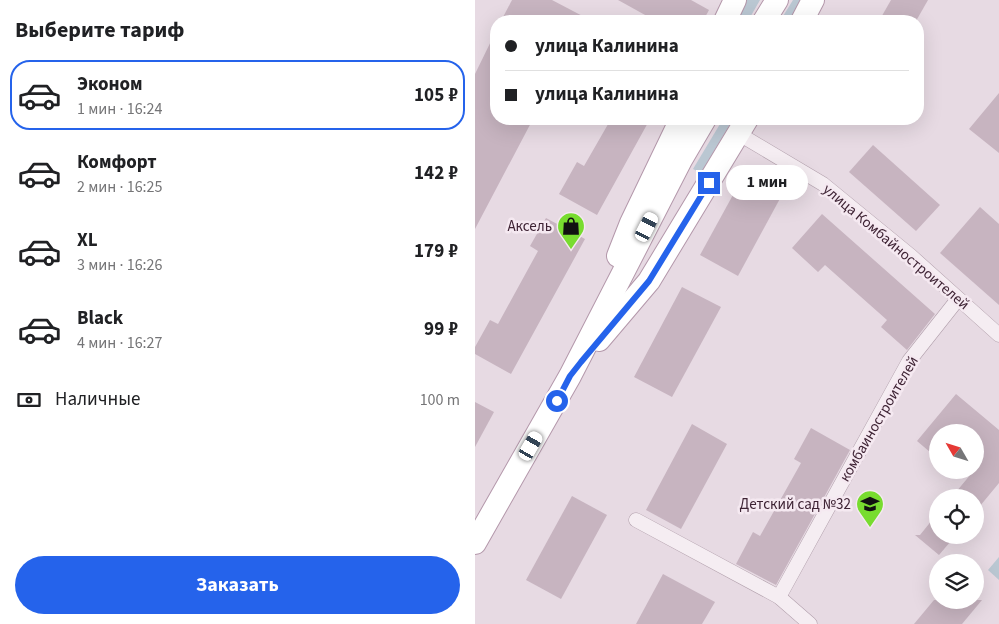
<!DOCTYPE html>
<html lang="ru">
<head>
<meta charset="utf-8">
<style>
	body { margin:0; font-family:"Source Sans 3",sans-serif; background:#f2f2f2; color:#202124; height:100vh; display:flex; flex-direction:column; font-size:19px; white-space:nowrap }
	* { box-sizing:border-box; margin:0 }
	p { font-size:16px; color:#757577 }
	.icon { flex:none; width:28px; height:28px; fill:none; stroke:currentColor; stroke-width:2; stroke-linecap:round; stroke-linejoin:round }
	.map { position:relative; flex:1; overflow:hidden }
	.sheet { display:flex; flex-direction:column; background:#fff; width:475px }
	.sheet>* { flex:none }
	.guide { position:absolute; left:15px; top:15px; width:434px; height:110px; border-radius:20px; box-shadow:0 5px 20px #0002; display:grid; align-content:center; height:110px; padding:0 15px; background:#fff }
	.needle { width:32px; rotate:309deg }
	.fabs { position:absolute; left:454px; top:424px; display:grid; gap:10px }
	.fabs a { display:grid; place-items:center; width:55px; height:55px; border-radius:50%; background:#fff; box-shadow:0 5px 20px #0002; font-size:25px }
	.end { position:absolute; width:22px; height:22px; margin:-11px; border:6px solid #2563eb; background:#fff; box-shadow:0 0 0 2px #fff }
	.from { border-radius:50% }
	.bubble { position:absolute; height:35px; border-radius:18px; background:#fff; box-shadow:0 5px 20px #0002; font-size:16px; font-weight:700; line-height:35px; text-align:center }
	.car { position:absolute; width:15px; height:30px; margin:-15px -8px; border-radius:6px; box-shadow:0 0 4px 1px #0007; background:linear-gradient(#fff 24%,#345 0 40%,#fff 0 76%,#345 0 86%,#fff 0) }
	.guide b { display:flex; align-items:center; gap:18px; height:48px; font-size:19px }
	.guide b+b { border-top:1px solid #e0e0e0 }
	.guide i { width:12px; height:12px; background:#202124 }
	ul { padding:0; list-style:none }
	li { display:flex; align-items:center; gap:15px; height:70px; margin:0 10px 8px; padding:0 5px; border:2px solid transparent; border-radius:20px }
	li div { flex:1 }
	li b { display:block; font-size:19px }
	li em { font-style:normal; font-weight:700 }
	li.selected { border-color:#2563eb }
	li>.icon { width:45px; height:45px; stroke-width:1.5 }
	h2 { padding:0 15px; font-size:22px; line-height:60px }
	.pay { display:flex; align-items:center; gap:12px; height:55px; padding:0 15px; font-size:19px }
	.pay p { margin-inline-start:auto }
	.cta { display:flex; gap:10px; margin-top:auto; padding:10px 15px }
	.cta a { flex:1; height:58px; border-radius:30px; background:#2563eb; color:#fff; font-size:20px; font-weight:700; line-height:58px; text-align:center }
	main { display:flex; flex:1; min-height:0 }
	.map>svg:first-child { display:block }
	.green { fill:#bac7d2 }
	.building { fill:#c7b4c0 }
	.lines { fill:none; stroke-linecap:round; stroke-linejoin:round }
	.street-casing { stroke:#b19fab; stroke-width:15 }
	.primary-casing { stroke:#b498ab; stroke-width:24 }
	.street { stroke:#f5edf2; stroke-width:14 }
	.primary { stroke:#fff; stroke-width:22 }
	.route { stroke:#2563eb; stroke-width:6 }
	.labels { text-anchor:middle; dominant-baseline:central; stroke-width:5; stroke-linejoin:round; paint-order:stroke }
	.poi-label { font-size:15px; fill:#3e2334; stroke:#f5e9f1; text-anchor:end }
	.street-label { font-size:15px; fill:#3e2334; stroke:#f5e9f1 }
</style>
</head>
<body>
<main>
<section class="sheet">
<h2>Выберите тариф</h2>
<ul>
<li class="selected"><svg class="icon" aria-label="car" viewBox="0 0 24 24"><path d="M5 17H2v-5l4-1 3-4h7l3 4 3 1v5h-3M9 17h6M6 11h13"/><circle cx="7" cy="17" r="2"/><circle cx="17" cy="17" r="2"/></svg><div><b>Эконом</b><p>1 мин · 16:24</p></div><em>105 ₽</em></li>
<li><svg class="icon" aria-label="car" viewBox="0 0 24 24"><path d="M5 17H2v-5l4-1 3-4h7l3 4 3 1v5h-3M9 17h6M6 11h13"/><circle cx="7" cy="17" r="2"/><circle cx="17" cy="17" r="2"/></svg><div><b>Комфорт</b><p>2 мин · 16:25</p></div><em>142 ₽</em></li>
<li><svg class="icon" aria-label="car" viewBox="0 0 24 24"><path d="M5 17H2v-5l4-1 3-4h7l3 4 3 1v5h-3M9 17h6M6 11h13"/><circle cx="7" cy="17" r="2"/><circle cx="17" cy="17" r="2"/></svg><div><b>XL</b><p>3 мин · 16:26</p></div><em>179 ₽</em></li>
<li><svg class="icon" aria-label="car" viewBox="0 0 24 24"><path d="M5 17H2v-5l4-1 3-4h7l3 4 3 1v5h-3M9 17h6M6 11h13"/><circle cx="7" cy="17" r="2"/><circle cx="17" cy="17" r="2"/></svg><div><b>Black</b><p>4 мин · 16:27</p></div><em>99 ₽</em></li>
</ul>
<div class="pay"><svg class="icon" aria-label="cash" viewBox="0 0 24 24"><path d="M3 7h18v10H3z"/><circle cx="12" cy="12" r="2"/></svg>Наличные<p>100 m</p></div>
<div class="cta"><a>Заказать</a></div>
</section>
<div class="map">
<svg width="524" height="624" viewBox="0 0 524 624">
	<rect width="100%" height="100%" fill="#e7dae3"/>
	<g class="green">
		<polygon points="271,0 285,0 273,21 262,21"/>
		<polygon points="318,0 325,0 316,21 305,21"/>
		<polygon points="248,119 258,119 226,173 218,169"/>
		<polygon points="524,557 524,580 513,570"/>
	</g>
	<g class="building">
		<polygon points="37,0 77,0 117,21 26,21"/>
		<polygon points="143,0 216,0 234,10 228,21 181,21"/>
		<polygon points="416,0 453,0 441,21 404,21"/>
		<polygon points="21,31 21,119 58,119 0,229 0,74"/>
		<polygon points="524,93 524,153 494,129"/>
		<polygon points="136,119 175,119 122,215 84,194 102,162 109,166"/>
		<polygon points="398,145 465,205 441,231 374,172"/>
		<polygon points="270,173 308,193 263,276 225,255"/>
		<polygon points="505,207 524,224 524,305 465,253"/>
		<polygon points="347,214 460,314 432,350 406,327 412,320 350,265 343,272 317,248"/>
		<polygon points="71,218 110,239 36,374 0,354 0,347 15,320 23,324 63,251 55,246"/>
		<polygon points="207,287 246,307 197,397 159,377"/>
		<polygon points="481,394 524,430 524,483 500,512 500,498 476,498 506,462 500,457 500,432 462,432 462,458 442,441"/>
		<polygon points="0,402 19,412 0,447"/>
		<polygon points="217,424 252,444 206,529 171,510"/>
		<polygon points="336,428 375,450 301,585 261,564 278,532 285,536 326,463 319,459"/>
		<polygon points="97,496 132,515 86,599 51,580"/>
		<polygon points="462,514 462,535 481,535 464,555 440,535 445,535"/>
		<polygon points="188,574 240,602 227,624 161,624"/>
		<polygon points="459,600 507,600 487,624 439,624"/>
	</g>
	<g class="lines">
		<g class="street-casing">
			<g id="street">
				<polyline points="264,134 348,184 436,256 524,335"/>
				<polyline points="161,520 304,597 335,624"/>
				<polyline points="304,597 434,361 483,299"/>
			</g>
		</g>
		<g class="primary-casing">
			<g id="primary">
				<polyline points="250,21 260,0"/>
				<polyline points="289,21 302,0"/>
				<polyline points="327,21 338,0"/>
				<polyline points="143,256 156,223 206,119"/>
				<polyline points="124,340 174,281 272,119"/>
				<polyline points="0,543 95,376 206,160 230,119"/>
			</g>
		</g>
		<use href="#street" class="street"/>
		<use href="#primary" class="primary"/>
	</g>
	<g class="lines">
		<polyline class="route" points="82,401 95,376 106,362 174,281 234,183"/>
	</g>
	<defs>
		<g id="shop-pin" transform="scale(1.4375)"><path d="M0 17L-7.5 6A9.5 9.5 0 1 1 7.5 6Z" fill="#78dc2f" stroke="#f5e9f1"/><path d="M-5-2.5h2.3a2.7 3.5 0 0 1 5.4 0H5L5.5 6h-11ZM-1.5-2.5h3a1.5 2.3 0 0 0-3 0Z" fill="#111"/></g>
		<g id="school-pin" transform="scale(1.4375)"><path d="M0 17L-7.5 6A9.5 9.5 0 1 1 7.5 6Z" fill="#78dc2f" stroke="#f5e9f1"/><path d="M0-5L7-2L0 1L-7-2ZM-4 1L0 2.5L4 1V4Q0 6-4 4Z" fill="#111"/></g>
	</defs>
	<g fill-rule="evenodd">
		<use href="#shop-pin" x="96" y="226"/>
		<use href="#school-pin" x="395" y="504"/>
	</g>
	<g class="labels">
		<g class="poi-label">
			<text x="77" y="226">Аксель</text>
			<text x="376" y="504">Детский сад №32</text>
		</g>
		<g class="street-label">
			<text transform="translate(421 247) rotate(40)">улица Комбайностроителей</text>
			<text transform="translate(404 419) rotate(-60)">комбаиностроителей</text>
		</g>
	</g>
</svg>
<div class="fabs">
<a><svg class="needle" viewBox="-14 -14 28 28"><path d="M0-13l5 13h-10z" fill="#e53935"/><path d="M0 13l5-13h-10z" fill="#757577"/></svg></a>
<a><svg class="icon" aria-label="locate" viewBox="0 0 24 24"><circle cx="12" cy="12" r="6"/><path d="M12 2v4M12 18v4M2 12h4M18 12h4"/></svg></a>
<a><svg class="icon" aria-label="layers" viewBox="0 0 24 24"><path d="M12 4l9 5-9 5-9-5zM3 14l9 5 9-5"/></svg></a>
</div>
<i class="end from" style="left:82px;top:401px"></i>
<i class="end" style="left:234px;top:183px"></i>
<div class="bubble" style="left:251px;top:165px;width:82px">1 мин</div>
<i class="car" style="left:172px;top:227px;rotate:27deg"></i>
<i class="car" style="left:56px;top:446px;rotate:30deg"></i>
<div class="guide">
<b><i class="from"></i>улица Калинина</b>
<b><i></i>улица Калинина</b>
</div>
</div>
</main>
</body>
</html>
